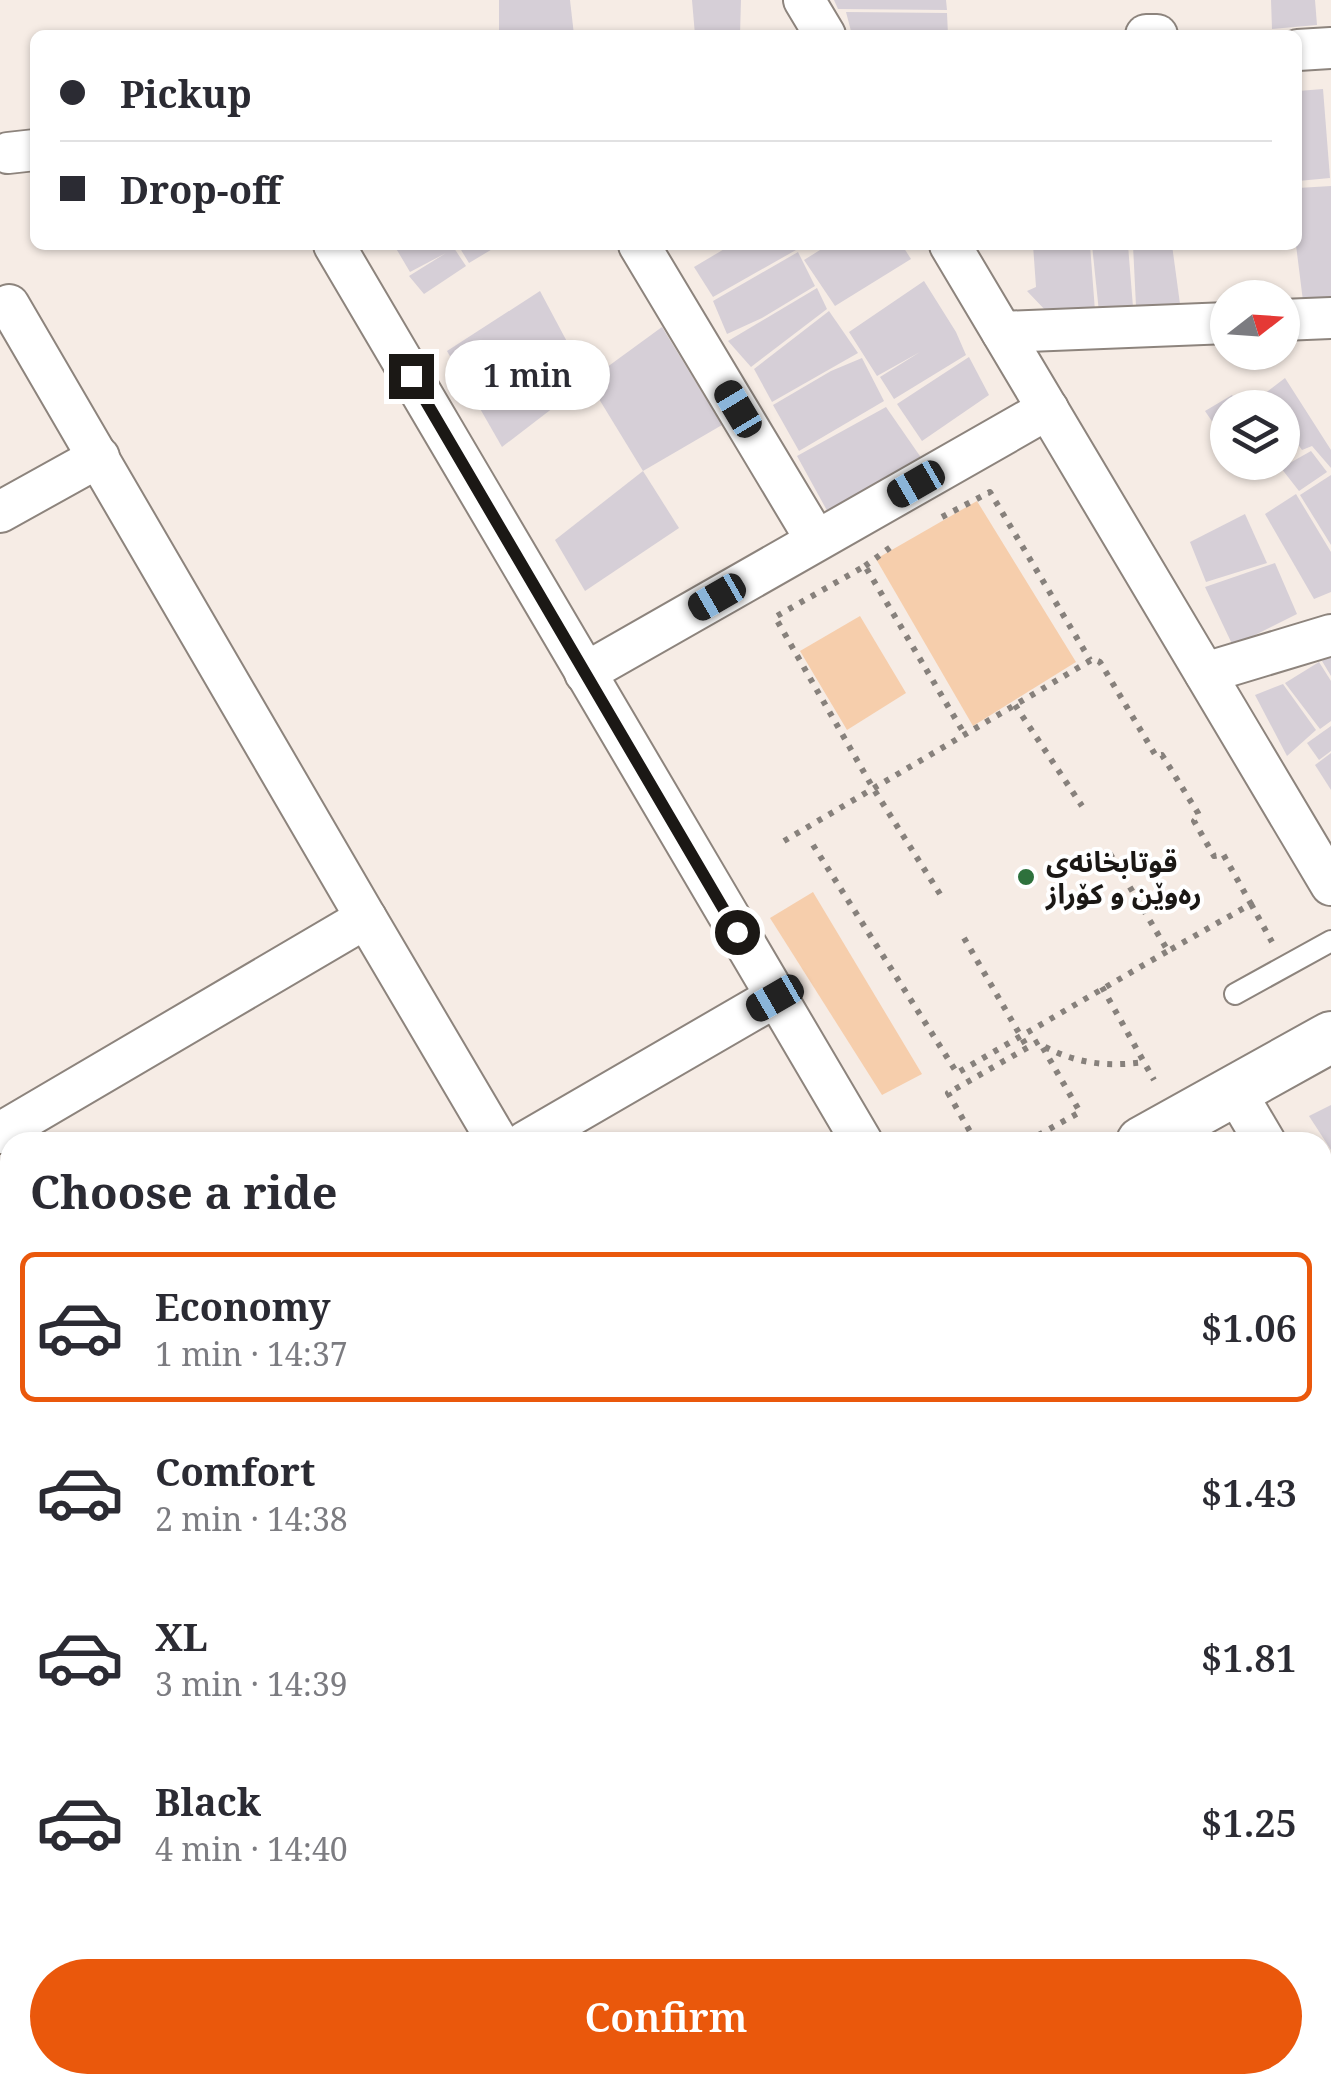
<!DOCTYPE html>
<html lang="en">
<head>
<meta charset="utf-8">
<style>
	body { margin:0; font-family:"Noto Serif","Noto Sans Arabic",serif; background:#f2f2f3; color:#2b2b33; height:100vh; display:flex; flex-direction:column; font-size:38px; white-space:nowrap }
	* { box-sizing:border-box; margin:0 }
	p { font-size:32px; color:#7c7c81 }
	.icon { flex:none; width:55px; height:55px; fill:none; stroke:currentColor; stroke-width:2; stroke-linecap:round; stroke-linejoin:round }
	.map { position:relative; flex:1; overflow:hidden }
	.details { position:absolute; left:0px; top:1132px; width:1332px; height:962px; display:flex; flex-direction:column; background:#fff; border-radius:30px 30px 0 0; box-shadow:0 2px 8px #0004 }
	.details>* { flex:none }
	.banner { position:absolute; left:30px; top:30px; width:1272px; height:220px; border-radius:15px; box-shadow:0 2px 8px #0004; display:grid; align-content:center; height:220px; padding:0 30px; background:#fff }
	.needle { width:65px; rotate:73deg }
	.fabs { position:absolute; left:1210px; top:280px; display:grid; gap:20px }
	.fabs a { display:grid; place-items:center; width:90px; height:90px; border-radius:50%; background:#fff; box-shadow:0 2px 8px #0004; font-size:50px }
	.end { position:absolute; width:45px; height:45px; margin:-22px; border:12px solid #1b1815; background:#fff; box-shadow:0 0 0 5px #fff }
	.from { border-radius:50% }
	.bubble { position:absolute; height:70px; border-radius:35px; background:#fff; box-shadow:0 2px 8px #0004; font-size:32px; font-weight:600; line-height:70px; text-align:center }
	.car { position:absolute; width:30px; height:60px; margin:-30px -15px; border-radius:12px; box-shadow:0 0 8px 2px #0007; background:linear-gradient(#222 24%,#8ab4d8 0 40%,#222 0 76%,#8ab4d8 0 86%,#222 0) }
	.banner b { display:flex; align-items:center; gap:35px; height:95px; font-size:38px }
	.banner b+b { border-top:2px solid #e1e1e2 }
	.banner i { width:25px; height:25px; background:#2b2b33 }
	ul { padding:0; list-style:none }
	li { display:flex; align-items:center; gap:30px; height:150px; margin:0 20px 15px; padding:0 10px; border:5px solid transparent; border-radius:15px }
	li div { flex:1 }
	li b { display:block; font-size:38px }
	li em { font-style:normal; font-weight:600 }
	li.on { border-color:#ea580c }
	li>.icon { width:90px; height:90px; stroke-width:1.5 }
	h2 { padding:0 30px; font-size:45px; line-height:120px }
	.cta { display:flex; gap:20px; margin-top:auto; padding:20px 30px }
	.cta a { flex:1; height:115px; border-radius:60px; background:#ea580c; color:#fff; font-size:40px; font-weight:600; line-height:115px; text-align:center }
	.map>svg:first-child { display:block }
	.green { fill:#f6ceac }
	.building { fill:#d6cfd7 }
	.lines { fill:none; stroke-linecap:round; stroke-linejoin:round }
	.service-casing { stroke:#8d847d; stroke-width:24 }
	.minor-casing { stroke:#8d847d; stroke-width:44 }
	.tertiary-casing { stroke:#8d847d; stroke-width:54 }
	.path { stroke:#87817c; stroke-width:6; stroke-dasharray:5 8; stroke-linecap:butt }
	.service { stroke:#fff; stroke-width:20 }
	.minor { stroke:#fff; stroke-width:40 }
	.tertiary { stroke:#fff; stroke-width:50 }
	.route { stroke:#1b1815; stroke-width:12 }
	.poi-dot { fill:#2e713c; stroke:#fff; stroke-width:4 }
	.labels { text-anchor:middle; dominant-baseline:central; stroke-width:8; stroke-linejoin:round; paint-order:stroke }
	.poi-label { font-size:28px; font-weight:bold; fill:#1b1815; stroke:#fff; text-anchor:start }
</style>
</head>
<body>
<div class="map">
<svg width="1331" height="2093" viewBox="0 0 1331 2093">
	<rect width="100%" height="100%" fill="#f6ece5"/>
	<g class="green">
		<polygon points="977,501 1076,662 973,726 876,559"/>
		<polygon points="860,616 906,693 847,730 800,651"/>
		<polygon points="813,892 922,1074 882,1095 770,918"/>
	</g>
	<g class="building">
		<polygon points="499,0 570,0 574,35 499,35"/>
		<polygon points="692,0 741,0 740,35 695,35"/>
		<polygon points="834,0 946,0 947,10 838,9"/>
		<polygon points="1271,0 1315,0 1317,25 1272,29"/>
		<polygon points="846,12 947,13 948,35 852,35"/>
		<polygon points="1323,89 1330,178 1298,181 1298,91"/>
		<polygon points="1331,186 1331,299 1303,301 1296,245 1298,188"/>
		<polygon points="394,245 452,245 466,266 424,294 409,276 446,253 410,272"/>
		<polygon points="458,245 499,245 469,263"/>
		<polygon points="731,245 793,245 796,250 713,297 694,267"/>
		<polygon points="828,245 902,245 911,259 835,306 804,260"/>
		<polygon points="1033,245 1090,245 1095,311 1048,313 1027,291 1036,287"/>
		<polygon points="1092,245 1128,245 1133,307 1099,312"/>
		<polygon points="1133,245 1172,245 1180,304 1136,306"/>
		<polygon points="798,252 815,286 762,318 727,334 713,301"/>
		<polygon points="924,281 956,332 966,355 894,399 880,377 920,352 877,376 849,332"/>
		<polygon points="817,288 827,309 751,367 728,341"/>
		<polygon points="540,291 588,381 502,447 447,351"/>
		<polygon points="829,311 858,353 772,402 754,369"/>
		<polygon points="662,327 722,425 643,471 588,381"/>
		<polygon points="969,357 989,395 922,441 897,404"/>
		<polygon points="862,358 884,401 799,451 773,405 831,371"/>
		<polygon points="1285,378 1331,450 1331,468 1312,446 1302,450 1282,422 1282,408 1273,408 1264,394"/>
		<polygon points="1232,395 1241,408 1228,408 1228,445 1205,411"/>
		<polygon points="1260,398 1267,408 1241,408"/>
		<polygon points="886,407 922,459 830,516 797,456"/>
		<polygon points="1282,430 1294,446 1282,452"/>
		<polygon points="1311,451 1327,472 1299,491 1281,468"/>
		<polygon points="1239,462 1275,462 1249,477"/>
		<polygon points="643,471 679,528 585,591 555,540"/>
		<polygon points="1331,475 1331,545 1300,495"/>
		<polygon points="1296,494 1331,552 1331,592 1314,599 1265,514"/>
		<polygon points="1245,514 1267,563 1206,582 1190,542"/>
		<polygon points="1275,563 1297,614 1233,646 1205,587"/>
		<polygon points="1331,655 1331,676 1322,661"/>
		<polygon points="1319,662 1331,681 1331,721 1320,729 1285,683"/>
		<polygon points="1283,684 1316,730 1287,756 1255,695"/>
		<polygon points="1331,726 1331,751 1319,760 1307,743"/>
		<polygon points="1331,753 1331,790 1315,765"/>
		<polygon points="1331,1105 1331,1150 1309,1116"/>
		<polygon points="1322,1285 1331,1300 1331,1315 1322,1320"/>
		<polygon points="1331,1324 1331,1408 1322,1414 1322,1328"/>
		<polygon points="1322,1456 1331,1475 1331,1509 1322,1514"/>
		<polygon points="1331,1514 1331,1554 1322,1560 1322,1519"/>
		<polygon points="1331,1559 1331,1607 1322,1613 1322,1565"/>
		<polygon points="1331,1699 1331,1722 1322,1712 1322,1706"/>
	</g>
	<g class="lines">
		<g class="service-casing">
			<polyline id="service" points="1235,994 1331,941"/>
		</g>
		<g class="minor-casing">
			<g id="minor">
				<polyline points="804,0 825,35"/>
				<polyline points="1146,35 1157,35"/>
				<polyline points="1298,50 1331,48"/>
				<polyline points="8,153 35,150"/>
				<polyline points="334,245 862,1142"/>
				<polyline points="639,245 816,540"/>
				<polyline points="950,245 1331,885"/>
				<polyline points="9,305 366,918"/>
				<polyline points="1282,320 1331,318"/>
				<polyline points="1002,332 1228,323"/>
				<polyline points="0,512 99,457"/>
				<polyline points="585,673 1048,409"/>
				<polyline points="1205,673 1331,635"/>
				<polyline points="1235,1091 1265,1142"/>
				<polyline points="0,1133 366,918 498,1142"/>
				<polyline points="525,1142 775,997"/>
				<polyline points="1322,1245 1331,1260"/>
				<polyline points="0,1448 10,1443"/>
				<polyline points="1322,1795 1331,1810"/>
				<polyline points="491,2085 495,2093"/>
				<polyline points="824,2085 829,2093"/>
			</g>
		</g>
		<g class="tertiary-casing">
			<g id="tertiary">
				<polyline points="1142,1142 1331,1037"/>
				<polyline points="0,1785 10,1780"/>
				<polyline points="0,1826 10,1844"/>
				<polyline points="147,2085 151,2093"/>
			</g>
		</g>
		<g class="path">
			<polyline points="942,517 990,492 1090,660"/>
			<polyline points="865,566 892,546"/>
			<polyline points="1015,705 1082,806"/>
			<polyline points="784,841 1093,659 1100,662 1156,756 1162,755 1198,813 1199,816 1194,821 1214,856 1223,854 1251,904 1168,951 1109,852"/>
			<polyline points="813,845 957,1073 1168,951"/>
			<polyline points="940,894 873,788 775,617 865,566 965,735"/>
			<polyline points="1251,904 1272,942"/>
			<polyline points="964,938 1027,1047"/>
			<polyline points="1102,987 1154,1080"/>
			<path d="M 1045,1047 C 1079,1064 1107,1067 1145,1062"/>
			<polyline points="976,1142 948,1093 1039,1041 1080,1112 1026,1142"/>
		</g>
		<use href="#service" class="service"/>
		<use href="#minor" class="minor"/>
		<use href="#tertiary" class="tertiary"/>
	</g>
	<g class="lines">
		<polyline class="route" points="411,376 737,932"/>
	</g>
	<circle class="poi-dot" cx="1026" cy="877" r="10"/>
	<g class="labels">
		<g class="poi-label">
			<text x="1046" y="861">قوتابخانەی<tspan x="1046" dy="32">رەوێن و کۆراز</tspan></text>
		</g>
	</g>
</svg>
<div class="fabs">
<a><svg class="needle" viewBox="-14 -14 28 28"><path d="M0-13l5 13h-10z" fill="#e53935"/><path d="M0 13l5-13h-10z" fill="#7c7c81"/></svg></a>
<a><svg class="icon" aria-label="layers" viewBox="0 0 24 24"><path d="M12 4l9 5-9 5-9-5zM3 14l9 5 9-5"/></svg></a>
</div>
<i class="end from" style="left:737px;top:932px"></i>
<i class="end" style="left:411px;top:376px"></i>
<div class="bubble" style="left:445px;top:340px;width:165px">1 min</div>
<i class="car" style="left:738px;top:409px;rotate:329deg"></i>
<i class="car" style="left:916px;top:484px;rotate:240deg"></i>
<i class="car" style="left:717px;top:597px;rotate:240deg"></i>
<i class="car" style="left:775px;top:998px;rotate:240deg"></i>
<div class="banner">
<b><i class="from"></i>Pickup</b>
<b><i></i>Drop-off</b>
</div>
<section class="details">
<h2>Choose a ride</h2>
<ul>
<li class="on"><svg class="icon" aria-label="car" viewBox="0 0 24 24"><path d="M5 17H2v-5l4-1 3-4h7l3 4 3 1v5h-3M9 17h6M6 11h13"/><circle cx="7" cy="17" r="2"/><circle cx="17" cy="17" r="2"/></svg><div><b>Economy</b><p>1 min · 14:37</p></div><em>$1.06</em></li>
<li><svg class="icon" aria-label="car" viewBox="0 0 24 24"><path d="M5 17H2v-5l4-1 3-4h7l3 4 3 1v5h-3M9 17h6M6 11h13"/><circle cx="7" cy="17" r="2"/><circle cx="17" cy="17" r="2"/></svg><div><b>Comfort</b><p>2 min · 14:38</p></div><em>$1.43</em></li>
<li><svg class="icon" aria-label="car" viewBox="0 0 24 24"><path d="M5 17H2v-5l4-1 3-4h7l3 4 3 1v5h-3M9 17h6M6 11h13"/><circle cx="7" cy="17" r="2"/><circle cx="17" cy="17" r="2"/></svg><div><b>XL</b><p>3 min · 14:39</p></div><em>$1.81</em></li>
<li><svg class="icon" aria-label="car" viewBox="0 0 24 24"><path d="M5 17H2v-5l4-1 3-4h7l3 4 3 1v5h-3M9 17h6M6 11h13"/><circle cx="7" cy="17" r="2"/><circle cx="17" cy="17" r="2"/></svg><div><b>Black</b><p>4 min · 14:40</p></div><em>$1.25</em></li>
</ul>
<div class="cta"><a>Confirm</a></div>
</section>
</div>
</body>
</html>
